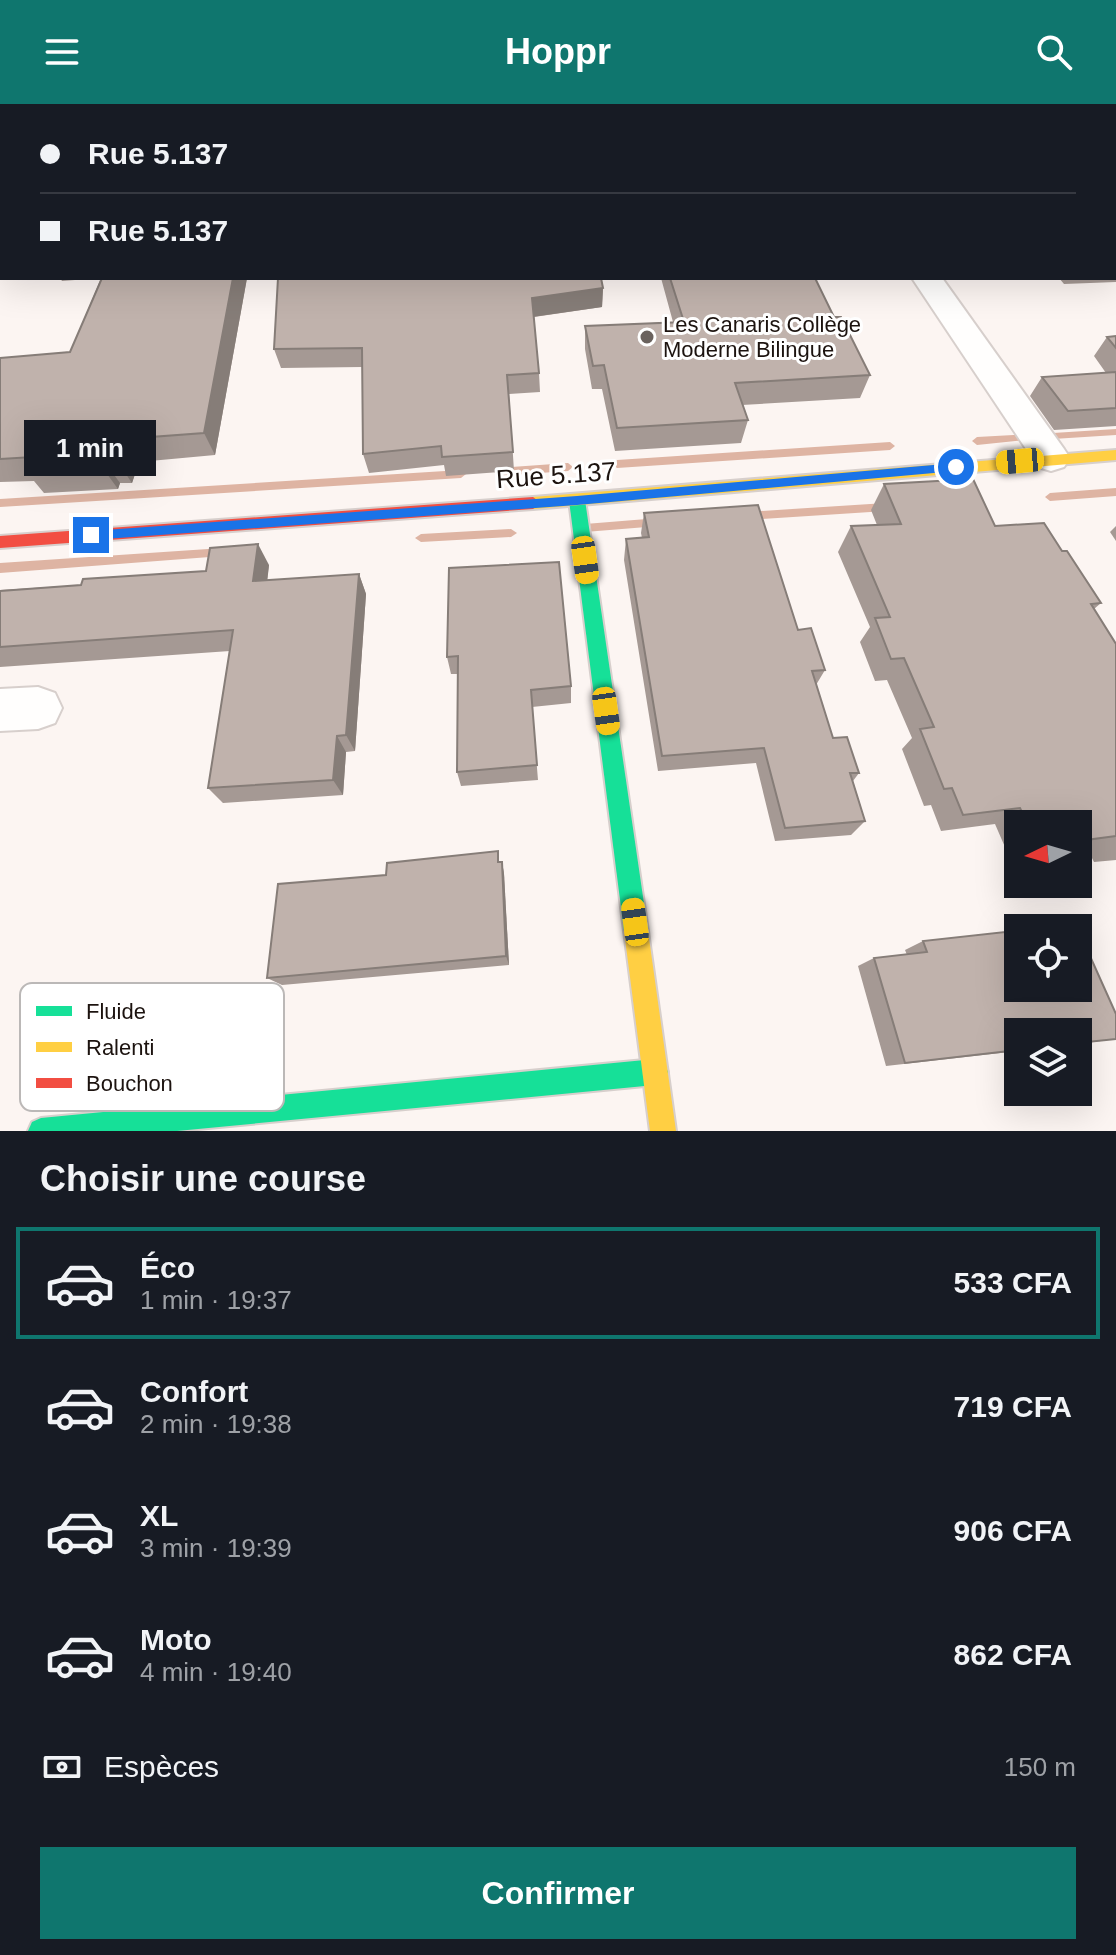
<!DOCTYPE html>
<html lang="fr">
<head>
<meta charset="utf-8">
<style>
	body { margin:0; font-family:Arial,sans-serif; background:#20242c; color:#f1f3f6; height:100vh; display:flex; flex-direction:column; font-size:30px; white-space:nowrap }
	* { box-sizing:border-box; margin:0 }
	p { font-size:26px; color:#9ea1a6 }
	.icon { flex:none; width:44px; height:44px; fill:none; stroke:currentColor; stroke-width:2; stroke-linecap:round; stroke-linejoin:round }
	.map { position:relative; height:1027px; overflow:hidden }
	.side { display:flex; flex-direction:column; background:#171b24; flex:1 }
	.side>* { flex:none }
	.banner { position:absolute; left:0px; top:0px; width:1116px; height:176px; box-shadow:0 8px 32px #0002; display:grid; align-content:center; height:176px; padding:0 40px; background:#171b24 }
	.needle { width:52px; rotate:265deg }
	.controls { position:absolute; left:1004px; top:706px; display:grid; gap:16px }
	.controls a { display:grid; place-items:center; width:88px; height:88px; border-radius:0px; background:#171b24; box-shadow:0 8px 32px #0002; font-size:40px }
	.end { position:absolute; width:36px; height:36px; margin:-18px; border:10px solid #1a73e8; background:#fff; box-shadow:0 0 0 4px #fff }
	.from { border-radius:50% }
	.bubble { position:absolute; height:56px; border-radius:0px; background:#171b24; box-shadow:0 8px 32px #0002; font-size:26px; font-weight:700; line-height:56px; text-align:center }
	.car { position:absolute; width:24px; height:48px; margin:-24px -12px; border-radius:10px; box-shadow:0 0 6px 2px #0007; background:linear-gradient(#f5c518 24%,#345 0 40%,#f5c518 0 76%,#345 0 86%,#f5c518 0) }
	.banner b { display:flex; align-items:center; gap:28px; height:76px; font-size:30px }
	.banner b+b { border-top:2px solid #363941 }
	.banner i { width:20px; height:20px; background:#f1f3f6 }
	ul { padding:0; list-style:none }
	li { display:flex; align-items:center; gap:24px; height:112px; margin:0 16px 12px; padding:0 24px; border:4px solid transparent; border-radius:0px }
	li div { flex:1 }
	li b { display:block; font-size:30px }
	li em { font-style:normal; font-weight:700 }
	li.current { border-color:#0f766e }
	li>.icon { width:72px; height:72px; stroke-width:1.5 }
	h2 { padding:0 40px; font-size:36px; line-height:96px }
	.pay { display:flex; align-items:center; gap:20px; height:88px; padding:0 40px; font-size:30px }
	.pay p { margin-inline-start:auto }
	.primary-button { display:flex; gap:16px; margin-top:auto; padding:16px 40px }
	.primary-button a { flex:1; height:92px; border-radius:0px; background:#0f766e; color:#fff; font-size:32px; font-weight:700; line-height:92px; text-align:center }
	header { display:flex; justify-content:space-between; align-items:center; height:104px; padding:0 40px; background:#0f766e; color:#fff; font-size:36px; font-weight:700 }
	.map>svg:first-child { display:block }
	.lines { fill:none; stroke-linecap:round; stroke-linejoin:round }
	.stream { fill:#deb4a3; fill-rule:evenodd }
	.street-casing { stroke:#d7cfcc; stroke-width:4 }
	.fast-casing { stroke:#d7cfcc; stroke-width:4 }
	.slow-casing { stroke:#d7cfcc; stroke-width:4 }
	.jam-casing { stroke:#d7cfcc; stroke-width:4 }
	.street { fill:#fffefd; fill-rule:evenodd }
	.fast { fill:#16e098; fill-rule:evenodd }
	.slow { fill:#ffcf43; fill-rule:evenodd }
	.jam { fill:#f24e42; fill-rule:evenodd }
	.wall { fill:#a59994 }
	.shaded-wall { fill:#867d78 }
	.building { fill:#c0b2ac; stroke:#867d78; stroke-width:2 }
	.route { fill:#1a73e8 }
	.poi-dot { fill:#6a625e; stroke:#fff; stroke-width:3 }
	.labels { text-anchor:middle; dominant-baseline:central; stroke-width:6; stroke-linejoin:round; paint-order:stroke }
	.far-poi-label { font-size:22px; fill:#1c130f; stroke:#fff; text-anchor:start }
	.street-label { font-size:26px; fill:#1c130f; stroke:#fff }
	.key { fill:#fff; stroke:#bbb8b7; stroke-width:2 }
	.key-label { font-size:22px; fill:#1c130f }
</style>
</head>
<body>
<header><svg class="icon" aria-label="menu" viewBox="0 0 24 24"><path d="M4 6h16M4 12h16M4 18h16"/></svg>Hoppr<svg class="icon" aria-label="search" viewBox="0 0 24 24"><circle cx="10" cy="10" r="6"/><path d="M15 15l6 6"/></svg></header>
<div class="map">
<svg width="1116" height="1027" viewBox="0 0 1116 1027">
	<rect width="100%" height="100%" fill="#fcf5f2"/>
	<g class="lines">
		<g class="stream">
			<polygon points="295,0 302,0 301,2 294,2"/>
			<polygon points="576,0 587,0 584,2 573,2"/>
			<polygon points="1116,325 1116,331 1053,335 1048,332 1053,329"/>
			<polygon points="1030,330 1035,333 1034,335 977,341 972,337 977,333"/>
			<polygon points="890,338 895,342 890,346 617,364 612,360 617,356"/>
			<polygon points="568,359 573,363 568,367 499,372 494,368 499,364"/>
			<polygon points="461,366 466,370 461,374 0,403 0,395"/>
			<polygon points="1116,384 1116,392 1050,397 1045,393 1050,389"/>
			<polygon points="886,399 891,403 886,407 745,416 740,412 745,408"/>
			<polygon points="659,414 664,418 659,422 585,428 579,424 585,420"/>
			<polygon points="511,425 517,429 511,433 421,438 415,434 421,430"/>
			<polygon points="223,444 229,448 223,452 0,469 0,459"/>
		</g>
		<g class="street-casing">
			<g id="street">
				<polygon points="2,141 2,162 0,163 0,142"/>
				<polygon points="912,174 942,174 1064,345 1070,354 1064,363 1051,367 1038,363"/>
				<polygon points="38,583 55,589 62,604 55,619 38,625 0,627 0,585"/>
			</g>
		</g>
		<g class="fast-casing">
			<g id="fast">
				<polygon points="577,390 585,396 648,827 644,835 636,839 628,835 624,827 569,396"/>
				<polygon points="655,955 664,959 668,968 664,977 655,981 177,1027 28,1027 32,1018 41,1014"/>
			</g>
		</g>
		<g class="slow-casing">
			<g id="slow">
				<polygon points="1116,346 1116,356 533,405 525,399 533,393"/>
				<polygon points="636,815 644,819 648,827 676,1027 650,1027 624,827 628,819"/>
			</g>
		</g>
		<g class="jam-casing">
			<polygon id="jam" points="533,393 541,399 533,405 0,444 0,432"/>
		</g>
		<use href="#street" class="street"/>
		<use href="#fast" class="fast"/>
		<use href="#slow" class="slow"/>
		<use href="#jam" class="jam"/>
	</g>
	<g class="wall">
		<polygon points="1114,37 1116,37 1116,178 1064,180 1059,174 1114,174"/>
		<polygon points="60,174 247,174 215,351 139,358 132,379 120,379 118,385 44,389 34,377 0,378 0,254 70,248 101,174 62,177"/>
		<polygon points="661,174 815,174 834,213 870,271 860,294 742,301 748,316 741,339 615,347 602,285 592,285 585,245 585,222 673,218"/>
		<polygon points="603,184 602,203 534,213 539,269 540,288 509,290 514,367 446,372 444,361 369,369 363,350 362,263 281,264 274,245"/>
		<polygon points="1107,233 1116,244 1116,322 1054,326 1030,292 1042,273 1106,269 1094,252"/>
		<polygon points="884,380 1062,447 1101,499 1094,505 1116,540 1116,756 1094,758 1089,748 1078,749 1078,720 1018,720 1018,749 1008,750 995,720 941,727 931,701 924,702 902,645 912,634 887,576 875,577 860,538 870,523 838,448 851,422 877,421 871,406"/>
		<polygon points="644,409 798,526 825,566 816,581 833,634 859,669 853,677 865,717 851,731 775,737 756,659 658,667 624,456 626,435 642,434 641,429"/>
		<polygon points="1116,422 1116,437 1110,428"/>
		<polygon points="269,461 267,476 359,470 366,490 355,647 346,648 343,691 223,699 208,684 230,547 0,563 0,486 81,481"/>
		<polygon points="449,464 571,582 571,599 532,603 538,676 461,682 457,668 457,570 451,570 447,553"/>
		<polygon points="502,758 504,770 509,861 282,881 267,874 386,771"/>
		<polygon points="923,837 1010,840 1116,935 1078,940 1078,928 1018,928 1018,947 886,962 858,862 874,854 907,851 905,846"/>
	</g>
	<g class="shaded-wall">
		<polygon points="37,0 55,0 53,2 35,2"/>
		<polygon points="204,0 221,0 221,2 203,2"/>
		<polygon points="2,48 2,76 0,79 0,50"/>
		<polygon points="233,174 247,174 215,351 204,329"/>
		<polygon points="603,184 602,203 532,213 532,194"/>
		<polygon points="124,335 139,358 132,379 117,357"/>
		<polygon points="104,357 120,379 118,385 102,363"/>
		<polygon points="258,440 269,461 265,497 253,477"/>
		<polygon points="359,470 366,490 355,647 346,631"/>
		<polygon points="337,632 346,648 343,691 333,676"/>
		<polygon points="502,758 504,770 509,861 506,852"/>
	</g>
	<g class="building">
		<polygon points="0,0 37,0 35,2 2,2 2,48 0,50"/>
		<polygon points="114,0 204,0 203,2 113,2"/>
		<polygon points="472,0 568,0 569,2 472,2"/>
		<polygon points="697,0 892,0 894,2 698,2"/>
		<polygon points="1114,37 1116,37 1116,59 1114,58"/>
		<rect x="1114" y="78" width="2" height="81"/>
		<polygon points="102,174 233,174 204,329 124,335 117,357 104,357 102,363 26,366 32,353 0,355 0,254 70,248"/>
		<polygon points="278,174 601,174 603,184 532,194 539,269 507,271 513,348 442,353 441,342 363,350 362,244 274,245"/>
		<polygon points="670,174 815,174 834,213 841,213 870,271 735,279 748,316 617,324 604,261 593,262 585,222 684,218"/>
		<polygon points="1116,232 1116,244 1107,233"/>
		<polygon points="1116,268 1116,304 1068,307 1042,273"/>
		<polygon points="973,375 995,422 1044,419 1062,447 1067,447 1101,499 1091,500 1116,540 1116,732 1078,737 1078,720 1028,720 1020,704 963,711 952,684 944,685 920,625 934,623 904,554 891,555 875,514 890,513 851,422 901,420 884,380"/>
		<polygon points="758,401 798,526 811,524 825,566 812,567 833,634 847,633 859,669 850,669 865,717 785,724 764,644 662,652 626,435 649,433 644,409"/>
		<polygon points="258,440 253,477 359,470 346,631 337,632 333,676 208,684 233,526 0,543 0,487 81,481 83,475 206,467 210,444"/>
		<polygon points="559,458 571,582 531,586 537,661 457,668 458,552 447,553 449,464"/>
		<polygon points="498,747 498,758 502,758 506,852 267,874 278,780 386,771 387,759"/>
		<polygon points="1005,828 1010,840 1018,839 1018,884 1078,884 1078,832 1081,832 1116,910 1116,935 1078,939 1078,928 1018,928 1018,946 905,959 874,854 927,848 923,837"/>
	</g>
	<polygon class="route" points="956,359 962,363 956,367 577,401 91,436 85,431 91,427 577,392"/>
	<circle class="poi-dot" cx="647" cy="233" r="8"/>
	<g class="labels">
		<g class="far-poi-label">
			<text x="663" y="220">Les Canaris Collège<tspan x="663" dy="25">Moderne Bilingue</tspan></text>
		</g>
		<g class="street-label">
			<text transform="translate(556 371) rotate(-4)">Rue 5.137</text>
		</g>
	</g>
	<rect x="20" y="879" width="264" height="128" rx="12" class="key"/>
	<rect x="36" y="902" width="36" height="10" fill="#16e098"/>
	<rect x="36" y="938" width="36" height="10" fill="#ffcf43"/>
	<rect x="36" y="974" width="36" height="10" fill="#f24e42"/>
	<g class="key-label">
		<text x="86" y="915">Fluide</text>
		<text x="86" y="951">Ralenti</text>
		<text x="86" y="987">Bouchon</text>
	</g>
</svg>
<div class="controls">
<a><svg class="needle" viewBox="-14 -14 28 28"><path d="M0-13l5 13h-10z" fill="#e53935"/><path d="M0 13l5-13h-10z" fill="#9ea1a6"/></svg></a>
<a><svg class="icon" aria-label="locate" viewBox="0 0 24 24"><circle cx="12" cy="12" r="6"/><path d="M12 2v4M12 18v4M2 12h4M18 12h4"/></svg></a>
<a><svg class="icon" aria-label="layers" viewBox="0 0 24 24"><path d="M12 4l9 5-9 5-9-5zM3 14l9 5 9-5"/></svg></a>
</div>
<i class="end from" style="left:956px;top:363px"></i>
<i class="end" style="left:91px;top:431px"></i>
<div class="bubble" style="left:24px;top:316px;width:132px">1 min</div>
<i class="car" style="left:1020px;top:357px;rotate:265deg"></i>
<i class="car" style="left:585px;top:456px;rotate:172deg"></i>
<i class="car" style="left:606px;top:607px;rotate:172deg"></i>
<i class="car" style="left:635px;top:818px;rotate:352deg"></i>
<div class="banner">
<b><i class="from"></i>Rue 5.137</b>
<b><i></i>Rue 5.137</b>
</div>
</div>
<section class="side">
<h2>Choisir une course</h2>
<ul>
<li class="current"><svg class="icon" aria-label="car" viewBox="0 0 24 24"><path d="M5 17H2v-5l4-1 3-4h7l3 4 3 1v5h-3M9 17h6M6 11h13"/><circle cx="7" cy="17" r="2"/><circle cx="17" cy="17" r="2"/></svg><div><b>Éco</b><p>1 min · 19:37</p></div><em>533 CFA</em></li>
<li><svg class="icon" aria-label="car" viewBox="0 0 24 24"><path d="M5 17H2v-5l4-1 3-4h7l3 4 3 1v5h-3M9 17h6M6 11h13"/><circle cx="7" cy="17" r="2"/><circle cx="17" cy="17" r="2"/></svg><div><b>Confort</b><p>2 min · 19:38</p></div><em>719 CFA</em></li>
<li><svg class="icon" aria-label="car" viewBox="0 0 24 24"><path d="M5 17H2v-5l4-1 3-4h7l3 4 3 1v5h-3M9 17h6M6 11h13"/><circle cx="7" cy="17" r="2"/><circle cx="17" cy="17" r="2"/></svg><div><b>XL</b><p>3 min · 19:39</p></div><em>906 CFA</em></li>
<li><svg class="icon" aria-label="car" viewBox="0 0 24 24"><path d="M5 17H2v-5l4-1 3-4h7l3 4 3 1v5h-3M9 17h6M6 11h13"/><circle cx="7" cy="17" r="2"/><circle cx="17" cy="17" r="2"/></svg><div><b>Moto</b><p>4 min · 19:40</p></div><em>862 CFA</em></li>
</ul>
<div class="pay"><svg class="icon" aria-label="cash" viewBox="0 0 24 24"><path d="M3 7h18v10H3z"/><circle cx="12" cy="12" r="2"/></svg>Espèces<p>150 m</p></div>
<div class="primary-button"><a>Confirmer</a></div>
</section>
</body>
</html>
